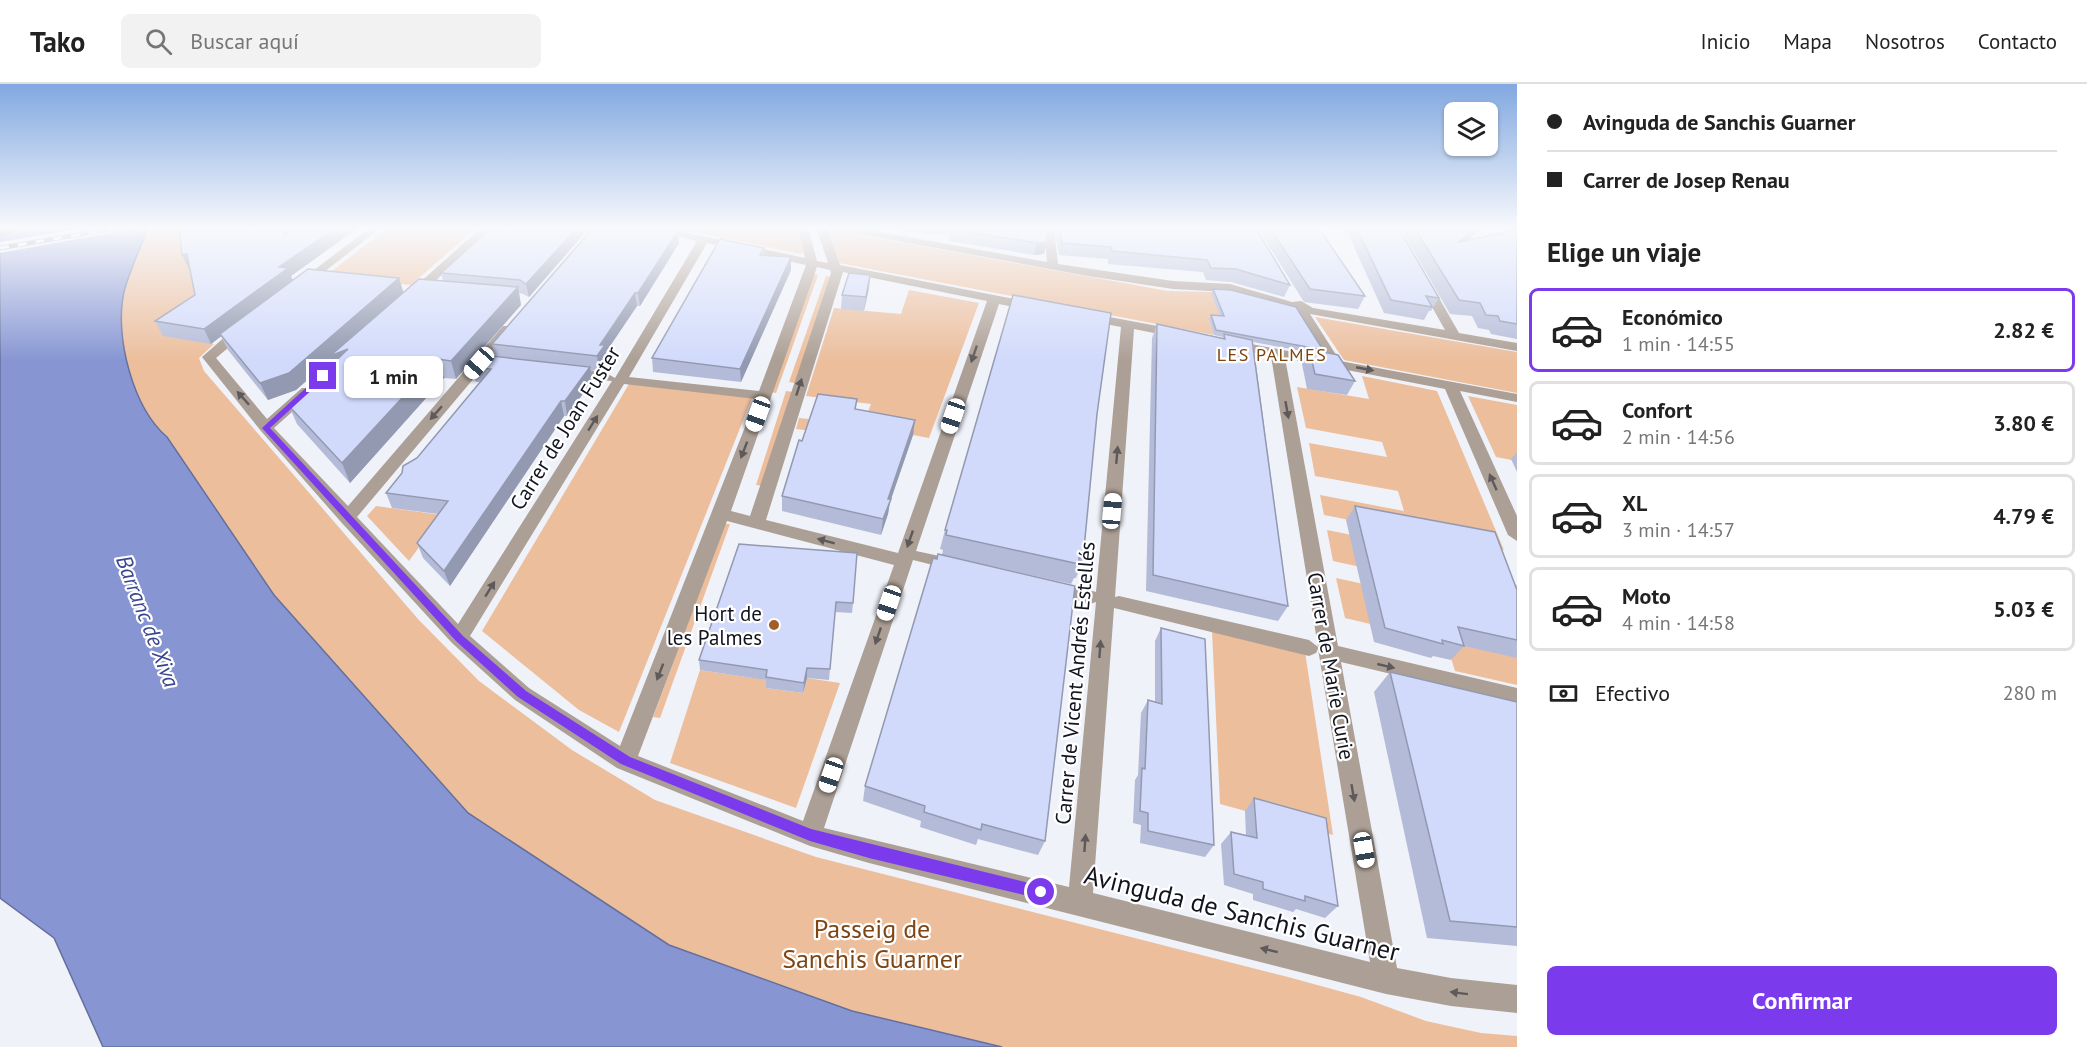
<!DOCTYPE html>
<html lang="es">
<head>
<meta charset="utf-8">
<style>
	body { margin:0; font-family:"PT Sans",sans-serif; background:#f2f2f2; color:#222; height:100vh; display:flex; flex-direction:column; font-size:22px; white-space:nowrap }
	* { box-sizing:border-box; margin:0 }
	p { font-size:20px; color:#767676 }
	.icon { flex:none; width:33px; height:33px; fill:none; stroke:currentColor; stroke-width:2; stroke-linecap:round; stroke-linejoin:round }
	.map { position:relative; flex:1; overflow:hidden }
	.drawer { display:flex; flex-direction:column; background:#fff; width:570px }
	.drawer>* { flex:none }
	.banner { display:grid; align-content:center; height:132px; padding:0 30px; background:#fff }
	.buttons { position:absolute; left:1444px; top:18px; display:grid; gap:12px }
	.buttons a { display:grid; place-items:center; width:54px; height:54px; border-radius:9px; background:#fff; box-shadow:0 2px 4px #0004; font-size:30px }
	.end { position:absolute; width:27px; height:27px; margin:-14px; border:8px solid #7c3aed; background:#fff; box-shadow:0 0 0 3px #fff }
	.from { border-radius:50% }
	.bubble { position:absolute; height:42px; border-radius:9px; background:#fff; box-shadow:0 2px 4px #0004; font-size:20px; font-weight:700; line-height:42px; text-align:center }
	.car { position:absolute; width:18px; height:36px; margin:-18px -9px; border-radius:8px; box-shadow:0 0 4px 2px #0007; background:linear-gradient(#fff 24%,#345 0 40%,#fff 0 76%,#345 0 86%,#fff 0) }
	.banner b { display:flex; align-items:center; gap:21px; height:57px; font-size:22px }
	.banner b+b { border-top:2px solid #e0e0e0 }
	.banner i { width:15px; height:15px; background:#222 }
	ul { padding:0; list-style:none }
	li { display:flex; align-items:center; gap:18px; height:84px; margin:0 12px 9px; padding:0 18px; border:3px solid #e0e0e0; border-radius:9px }
	li div { flex:1 }
	li b { display:block; font-size:22px }
	li em { font-style:normal; font-weight:700 }
	li.active { border-color:#7c3aed }
	li>.icon { width:54px; height:54px; stroke-width:1.5 }
	h2 { padding:0 30px; font-size:27px; line-height:72px }
	.pay { display:flex; align-items:center; gap:15px; height:66px; padding:0 30px; font-size:22px }
	.pay p { margin-inline-start:auto }
	.primary-button { display:flex; gap:12px; margin-top:auto; padding:12px 30px }
	.primary-button a { flex:1; height:69px; border-radius:9px; background:#7c3aed; color:#fff; font-size:24px; font-weight:700; line-height:69px; text-align:center }
	header { display:flex; align-items:center; gap:36px; box-sizing:border-box; height:84px; padding:0 30px; background:#fff; border-bottom:2px solid #e0e0e0 }
	header strong { font-size:28px }
	nav { display:flex; gap:33px; margin-inline-start:auto; font-size:21px }
	.search { width:420px; height:54px; background:#f2f2f2; display:flex; align-items:center; gap:15px; box-sizing:border-box; padding:0 21px; border-radius:9px; color:#767676; font-size:22px }
	main { display:flex; flex:1; min-height:0 }
	.map>svg:first-child { display:block }
	.green { fill:#ecbe9c }
	.water { fill:#8796d3; stroke:#646f9d; stroke-width:1.5 }
	.pier { fill:#f0f2f9 }
	.lines { fill:none; stroke-linecap:round; stroke-linejoin:round }
	.street { fill:#ac9f95; fill-rule:evenodd }
	.secondary { stroke:#897669; stroke-width:18 }
	.rail-casing { stroke:#7f818a; stroke-width:4.5 }
	.rail { stroke:#fff; stroke-width:3; stroke-dasharray:9; stroke-linecap:butt }
	.wall { fill:#b4bbd8 }
	.shaded-wall { fill:#9299b0 }
	.building { fill:#d1dafb; stroke:#9299b0; stroke-width:1.5 }
	.oneway { fill:#5e595a }
	.route { fill:#7c3aed }
	.poi-dot { fill:#a05f29; stroke:#fff; stroke-width:2 }
	.labels { text-anchor:middle; dominant-baseline:central; stroke-width:4.5; stroke-linejoin:round; paint-order:stroke }
	.far-neighbourhood-label { font-size:18px; letter-spacing:1.5px; fill:#7c430d; stroke:#fff }
	.street-label { font-size:21px; fill:#11131e; stroke:#fff }
	.poi-label { font-size:21px; fill:#11131e; stroke:#fff; text-anchor:end }
	.water-label { font-size:22px; font-style:italic; fill:#3a4690; stroke:#fff }
	.near-street-label { font-size:26px; fill:#11131e; stroke:#fff }
	.near-park-label { font-size:26px; fill:#7d4614; stroke:#fff }
</style>
</head>
<body>
<header>
<strong>Tako</strong>
<div class="search"><svg class="icon" aria-label="search" viewBox="0 0 24 24"><circle cx="10" cy="10" r="6"/><path d="M15 15l6 6"/></svg>Buscar aquí</div>
<nav><a>Inicio</a><a>Mapa</a><a>Nosotros</a><a>Contacto</a></nav>
</header>
<main>
<div class="map">
<svg width="1517" height="963" viewBox="0 0 1517 963">
	<rect width="100%" height="100%" fill="#f0f2f9"/>
	<g class="green">
		<path d="M 173,143 L 321,143 L 201,257 L 214,260 L 199,274 L 204,287 L 418,535 L 479,597 L 572,666 L 655,716 L 816,773 L 1288,893 L 1361,913 L 1426,937 L 1481,949 L 1517,952 L 1517,963 L 1002,963 L 852,927 L 669,861 L 468,729 L 274,511 L 167,353 C 133,324 114,252 124,208 C 129,188 139,167 147,147 Z"/>
		<polygon points="389,143 477,143 411,201 324,193"/>
		<polygon points="669,143 797,143 805,169 801,170"/>
		<polygon points="833,146 1168,207 1215,208 1217,224 1222,237 1209,236 1214,251 839,179 828,149"/>
		<polygon points="813,190 818,191 776,309 770,308"/>
		<polygon points="826,192 830,193 795,299 789,298"/>
		<polygon points="909,206 979,219 929,354 864,342 860,353 796,345 799,334 863,341 871,320 806,312 834,224 901,230"/>
		<polygon points="1315,233 1517,268 1517,309 1344,276"/>
		<polygon points="1362,292 1437,307 1504,466 1324,431 1320,411 1404,427 1398,407 1315,392 1309,359 1387,373 1382,358 1306,344 1297,303 1369,315"/>
		<polygon points="629,300 752,314 619,648 579,626 482,547"/>
		<polygon points="786,307 793,308 763,402 756,401"/>
		<polygon points="1468,312 1517,321 1517,377 1496,373"/>
		<polygon points="376,422 442,431 409,477 367,432"/>
		<polygon points="725,440 730,440 660,634 653,633"/>
		<polygon points="1327,446 1417,464 1422,481 1517,501 1517,517 1333,477"/>
		<polygon points="1336,494 1433,515 1517,574 1517,601 1455,587 1446,558 1345,534"/>
		<polygon points="1212,547 1305,568 1333,751 1220,720"/>
		<polygon points="700,586 767,596 766,604 803,609 807,594 840,599 796,724 670,679"/>
	</g>
	<path class="water" d="M 0,143 L 122,143 L 122,147 L 144,144 L 147,147 C 139,167 129,188 124,208 C 114,252 133,324 167,353 L 274,511 L 468,729 L 669,861 L 852,927 L 1002,963 L 103,963 L 54,854 L 0,814 Z"/>
	<polygon class="pier" points="88,143 122,143 122,147 0,169 0,158"/>
	<g class="lines">
		<g class="street">
			<polygon points="371,143 382,143 306,202 298,202 298,198"/>
			<polygon points="482,143 493,143 416,215 408,215 408,209"/>
			<path d="M 644,143 L 661,143 L 805,174 L 798,143 L 808,143 L 817,177 L 828,179 L 816,143 L 826,143 L 840,181 L 1034,219 L 1040,223 L 1034,227 L 999,220 L 916,467 L 963,477 L 966,481 L 963,485 L 957,487 L 913,476 L 824,744 L 1069,803 L 1096,518 L 1090,520 L 1044,508 L 1042,503 L 1044,498 L 1051,496 L 1096,508 L 1121,243 L 1084,236 L 1082,233 L 1088,229 L 1179,246 L 1185,250 L 1179,254 L 1134,245 L 1115,513 L 1119,512 L 1309,556 L 1318,563 L 1271,272 L 1230,264 L 1223,260 L 1230,256 L 1325,274 L 1295,226 L 1229,208 L 1173,205 L 1088,192 L 838,146 L 833,143 L 853,143 L 1047,178 L 1044,143 L 1054,143 L 1058,180 L 1173,197 L 1230,200 L 1292,218 L 1301,217 L 1313,224 L 1445,246 L 1418,198 L 1424,194 L 1430,198 L 1459,249 L 1517,259 L 1517,267 L 1310,230 L 1340,277 L 1517,310 L 1517,318 L 1460,307 L 1517,432 L 1517,457 L 1508,451 L 1445,305 L 1285,274 L 1338,562 L 1517,604 L 1517,620 L 1341,578 L 1397,884 L 1451,894 L 1517,901 L 1517,929 L 1451,922 L 1386,910 L 869,779 L 810,762 L 617,684 L 515,616 L 452,559 L 341,438 L 261,347 L 202,273 L 237,242 L 247,242 L 247,248 L 216,274 L 267,335 L 302,304 L 312,304 L 312,310 L 274,344 L 348,422 L 503,242 L 513,242 L 513,248 L 357,433 L 458,540 L 612,297 L 568,293 L 561,289 C 570,281 606,287 615,294 L 697,157 ZM 707,159 L 806,181 L 759,307 L 629,293 ZM 817,183 L 830,186 L 831,189 L 750,432 L 731,427 ZM 843,188 L 987,217 L 898,469 L 766,436 ZM 624,300 L 756,315 L 620,662 L 529,604 L 470,552 ZM 727,437 L 894,481 L 803,737 L 638,672 ZM 1114,524 L 1309,572 L 1316,569 L 1318,565 L 1370,878 L 1093,809 Z"/>
			<polygon points="1508,143 1517,143 1517,151"/>
		</g>
		<polyline class="secondary" points="0,143 4,143"/>
		<g class="rail-casing">
			<polyline id="rail" points="0,164 124,143"/>
		</g>
		<use href="#rail" class="rail"/>
	</g>
	<g class="wall">
		<polygon points="179,143 285,143 287,150 297,143 359,143 291,192 293,196 403,208 443,197 441,189 492,143 590,143 529,213 523,210 519,209 521,221 456,295 444,294 350,399 297,340 289,322 333,280 331,275 296,306 268,316 228,266 221,252 211,260 163,252 155,237 195,211 190,185"/>
		<polygon points="881,143 1046,143 1047,158 1044,170 1034,171 949,157 949,151 884,145 884,143"/>
		<polygon points="1054,143 1255,143 1290,201 1284,213 1231,198 1206,196 1203,188 1108,180 1108,175 1059,171"/>
		<polygon points="1257,143 1318,143 1365,212 1358,225 1304,218"/>
		<polygon points="1345,143 1398,143 1439,214 1431,227 1429,227 1424,236 1384,229"/>
		<polygon points="1400,143 1482,143 1467,157 1517,146 1517,255 1491,250 1489,246 1478,244 1472,232 1450,230"/>
		<polygon points="678,147 679,159 640,222 637,222 606,268 607,275 599,287 590,286 592,297 567,332 564,332 450,502 423,474 417,459 438,430 392,424 386,409 417,374 481,298 476,298 472,283 495,273 492,260"/>
		<polygon points="764,164 764,171 791,186 741,298 653,288 652,274"/>
		<polygon points="869,204 864,227 841,225 842,211"/>
		<polygon points="1213,205 1323,266 1322,268 1355,297 1347,311 1307,305 1302,280 1307,268 1253,258 1288,522 1278,537 1146,507 1152,254 1157,240 1222,254 1223,253 1214,251 1209,236 1211,231 1220,232 1211,209"/>
		<polygon points="856,325 915,336 913,351 890,418 888,430 881,451 782,427 782,412 802,357"/>
		<polygon points="1097,330 1083,475 1076,494 1074,494 1071,500 942,471 943,466 940,465 945,446"/>
		<polygon points="1517,368 1517,388 1511,375"/>
		<polygon points="1355,422 1517,506 1517,574 1464,562 1451,576 1433,572 1431,574 1374,558 1346,436"/>
		<polygon points="739,460 853,519 852,529 835,528 829,596 807,594 803,609 766,604 766,596 700,586 699,576"/>
		<polygon points="1161,544 1214,761 1205,773 1140,759 1141,741 1133,739 1135,696 1138,691 1141,629 1148,616 1155,618 1155,557"/>
		<polygon points="1390,588 1517,618 1517,862 1427,854 1374,608"/>
		<polygon points="865,702 1045,757 1038,771 978,755 976,761 920,743 921,737 863,717"/>
		<polygon points="1254,714 1338,822 1325,834 1296,825 1293,828 1253,816 1253,810 1224,801 1221,760 1231,748 1246,752 1245,727"/>
	</g>
	<g class="shaded-wall">
		<polygon points="283,143 285,143 290,165 284,151"/>
		<polygon points="337,143 359,143 291,192 293,198 211,260 204,245 279,183"/>
		<polygon points="578,143 590,143 529,213 526,200"/>
		<polygon points="1476,143 1482,143 1452,171 1459,158"/>
		<polygon points="678,147 679,159 640,222 638,209"/>
		<polygon points="1047,158 1044,170 1034,171 1037,159"/>
		<polygon points="187,170 194,184 189,185 182,171"/>
		<polygon points="791,173 791,186 741,298 740,285"/>
		<polygon points="870,191 869,204 864,227 866,213"/>
		<polygon points="399,194 404,210 348,265 337,290 331,275 296,306 268,316 260,299"/>
		<polygon points="518,203 521,221 456,295 451,277"/>
		<polygon points="635,209 637,222 606,268 607,275 599,287 597,272 600,261"/>
		<polygon points="438,275 444,294 350,399 342,379"/>
		<polygon points="590,283 592,297 567,332 565,317"/>
		<polygon points="561,317 564,332 450,502 444,487"/>
		<polygon points="915,336 913,351 890,418 888,430 881,451 883,435 888,415"/>
		<polygon points="807,584 807,594 803,609 804,599"/>
	</g>
	<g class="building">
		<polygon points="179,143 283,143 284,151 297,143 337,143 279,183 288,184 204,245 155,237 195,211 187,170 182,171"/>
		<polygon points="492,143 578,143 526,200 520,196 441,189"/>
		<polygon points="594,143 658,143 678,147 638,209 635,209 600,261 605,261 597,272 492,260"/>
		<polygon points="951,143 1046,143 1047,158 1037,159 951,145"/>
		<polygon points="1059,143 1255,143 1290,201 1236,185 1211,184 1207,176 1112,167 1111,163 1062,159"/>
		<polygon points="1269,143 1318,143 1365,212 1310,205"/>
		<polygon points="1356,143 1398,143 1439,214 1426,212 1432,223 1391,216"/>
		<polygon points="1414,143 1476,143 1459,158 1517,146 1517,240 1500,237 1498,232 1486,231 1480,219 1459,216"/>
		<polygon points="720,155 764,164 760,171 791,173 740,285 652,274"/>
		<polygon points="308,185 399,194 289,289 260,299 220,250"/>
		<polygon points="849,189 870,191 866,213 842,211"/>
		<polygon points="419,195 518,203 451,277 438,275 342,379 289,322 348,265 330,272"/>
		<polygon points="1213,205 1231,206 1296,223 1323,266 1216,246 1211,231 1224,232"/>
		<polygon points="1013,211 1111,229 1097,330 1083,475 1079,474 1079,480 946,451 947,446 945,446"/>
		<polygon points="1157,240 1225,255 1224,250 1252,256 1288,522 1153,491"/>
		<polygon points="1309,265 1338,271 1355,297 1315,290"/>
		<polygon points="482,271 590,283 565,317 561,317 444,487 417,459 448,417 386,409 402,389 403,382 417,374 491,285 472,283"/>
		<polygon points="818,310 857,315 855,325 915,336 888,415 891,415 883,435 782,412 799,356 802,357"/>
		<polygon points="1355,422 1495,448 1517,506 1517,556 1458,543 1464,562 1442,556 1443,560 1385,544"/>
		<polygon points="739,460 857,469 853,519 836,518 830,585 807,584 804,599 766,593 767,586 699,576"/>
		<polygon points="938,470 1075,502 1045,757 982,740 981,746 924,728 925,722 865,702 933,474 937,475"/>
		<polygon points="1161,544 1205,555 1214,761 1148,747 1148,729 1140,727 1142,684 1145,685 1148,616 1162,620"/>
		<polygon points="1390,588 1517,618 1517,843 1450,837"/>
		<polygon points="1254,714 1326,734 1338,822 1305,812 1305,817 1263,805 1263,798 1234,790 1231,748 1257,754"/>
	</g>
	<defs><path id="oneway-solid" d="M-6-.8H1V-3.2L6.5 0L1 3.2V.8H-6Z" transform="scale(1.5)"/></defs>
	<g class="oneway">
		<use href="#oneway-solid" transform="translate(974 270) rotate(109)"/>
		<use href="#oneway-solid" transform="translate(1365 285) rotate(11)"/>
		<use href="#oneway-solid" transform="translate(799 303) rotate(-72)"/>
		<use href="#oneway-solid" transform="translate(243 314) rotate(-132)"/>
		<use href="#oneway-solid" transform="translate(1287 326) rotate(80)"/>
		<use href="#oneway-solid" transform="translate(436 329) rotate(131)"/>
		<use href="#oneway-solid" transform="translate(593 339) rotate(-58)"/>
		<use href="#oneway-solid" transform="translate(744 366) rotate(111)"/>
		<use href="#oneway-solid" transform="translate(1117 371) rotate(-85)"/>
		<use href="#oneway-solid" transform="translate(1493 398) rotate(-114)"/>
		<use href="#oneway-solid" transform="translate(910 455) rotate(109)"/>
		<use href="#oneway-solid" transform="translate(826 457) rotate(-165)"/>
		<use href="#oneway-solid" transform="translate(490 505) rotate(-58)"/>
		<use href="#oneway-solid" transform="translate(878 552) rotate(109)"/>
		<use href="#oneway-solid" transform="translate(1100 565) rotate(-86)"/>
		<use href="#oneway-solid" transform="translate(1386 582) rotate(13)"/>
		<use href="#oneway-solid" transform="translate(660 588) rotate(111)"/>
		<use href="#oneway-solid" transform="translate(1353 709) rotate(80)"/>
		<use href="#oneway-solid" transform="translate(1085 759) rotate(-86)"/>
		<use href="#oneway-solid" transform="translate(1269 866) rotate(-166)"/>
		<use href="#oneway-solid" transform="translate(1459 909) rotate(-173)"/>
	</g>
	<linearGradient id="sky" x2="0" y2="1"><stop stop-color="#81a8e0"/><stop offset="0.52" stop-color="#f8f9fc"/><stop offset="1" stop-color="#f8f9fc" stop-opacity="0"/></linearGradient>
	<rect width="1517" height="277" fill="url(#sky)"/>
	<polygon class="route" points="320,291 327,292 270,344 463,552 526,607 630,673 811,745 1041,802 1048,808 1046,813 1041,815 869,774 810,757 621,680 518,613 456,557 262,344"/>
	<circle class="poi-dot" cx="774" cy="541" r="6"/>
	<g class="labels">
		<g class="far-neighbourhood-label">
			<text x="1272" y="270">LES PALMES</text>
		</g>
		<g class="street-label">
			<text transform="translate(565 344) rotate(-58)">Carrer de Joan Fuster</text>
			<text transform="translate(1331 582) rotate(80)">Carrer de Marie Curie</text>
			<text transform="translate(1075 599) rotate(-85)">Carrer de Vicent Andrés Estellés</text>
		</g>
		<g class="poi-label">
			<text x="762" y="529">Hort de<tspan x="762" dy="24">les Palmes</tspan></text>
		</g>
		<g class="water-label">
			<text transform="translate(148 537) rotate(69)">Barranc de Xiva</text>
		</g>
		<g class="near-street-label">
			<text transform="translate(1242 829) rotate(14)">Avinguda de Sanchis Guarner</text>
		</g>
		<g class="near-park-label">
			<text x="872" y="844">Passeig de<tspan x="872" dy="30">Sanchis Guarner</tspan></text>
		</g>
	</g>
</svg>
<div class="buttons">
<a><svg class="icon" aria-label="layers" viewBox="0 0 24 24"><path d="M12 4l9 5-9 5-9-5zM3 14l9 5 9-5"/></svg></a>
</div>
<i class="end from" style="left:1041px;top:808px"></i>
<i class="end" style="left:323px;top:292px"></i>
<div class="bubble" style="left:344px;top:272px;width:99px">1 min</div>
<i class="car" style="left:479px;top:279px;rotate:221deg"></i>
<i class="car" style="left:758px;top:330px;rotate:200deg"></i>
<i class="car" style="left:953px;top:332px;rotate:199deg"></i>
<i class="car" style="left:1112px;top:427px;rotate:5deg"></i>
<i class="car" style="left:889px;top:519px;rotate:199deg"></i>
<i class="car" style="left:831px;top:691px;rotate:199deg"></i>
<i class="car" style="left:1364px;top:766px;rotate:170deg"></i>
</div>
<section class="drawer">
<div class="banner">
<b><i class="from"></i>Avinguda de Sanchis Guarner</b>
<b><i></i>Carrer de Josep Renau</b>
</div>
<h2>Elige un viaje</h2>
<ul>
<li class="active"><svg class="icon" aria-label="car" viewBox="0 0 24 24"><path d="M5 17H2v-5l4-1 3-4h7l3 4 3 1v5h-3M9 17h6M6 11h13"/><circle cx="7" cy="17" r="2"/><circle cx="17" cy="17" r="2"/></svg><div><b>Económico</b><p>1 min · 14:55</p></div><em>2.82 €</em></li>
<li><svg class="icon" aria-label="car" viewBox="0 0 24 24"><path d="M5 17H2v-5l4-1 3-4h7l3 4 3 1v5h-3M9 17h6M6 11h13"/><circle cx="7" cy="17" r="2"/><circle cx="17" cy="17" r="2"/></svg><div><b>Confort</b><p>2 min · 14:56</p></div><em>3.80 €</em></li>
<li><svg class="icon" aria-label="car" viewBox="0 0 24 24"><path d="M5 17H2v-5l4-1 3-4h7l3 4 3 1v5h-3M9 17h6M6 11h13"/><circle cx="7" cy="17" r="2"/><circle cx="17" cy="17" r="2"/></svg><div><b>XL</b><p>3 min · 14:57</p></div><em>4.79 €</em></li>
<li><svg class="icon" aria-label="car" viewBox="0 0 24 24"><path d="M5 17H2v-5l4-1 3-4h7l3 4 3 1v5h-3M9 17h6M6 11h13"/><circle cx="7" cy="17" r="2"/><circle cx="17" cy="17" r="2"/></svg><div><b>Moto</b><p>4 min · 14:58</p></div><em>5.03 €</em></li>
</ul>
<div class="pay"><svg class="icon" aria-label="cash" viewBox="0 0 24 24"><path d="M3 7h18v10H3z"/><circle cx="12" cy="12" r="2"/></svg>Efectivo<p>280 m</p></div>
<div class="primary-button"><a>Confirmar</a></div>
</section>
</main>
</body>
</html>
